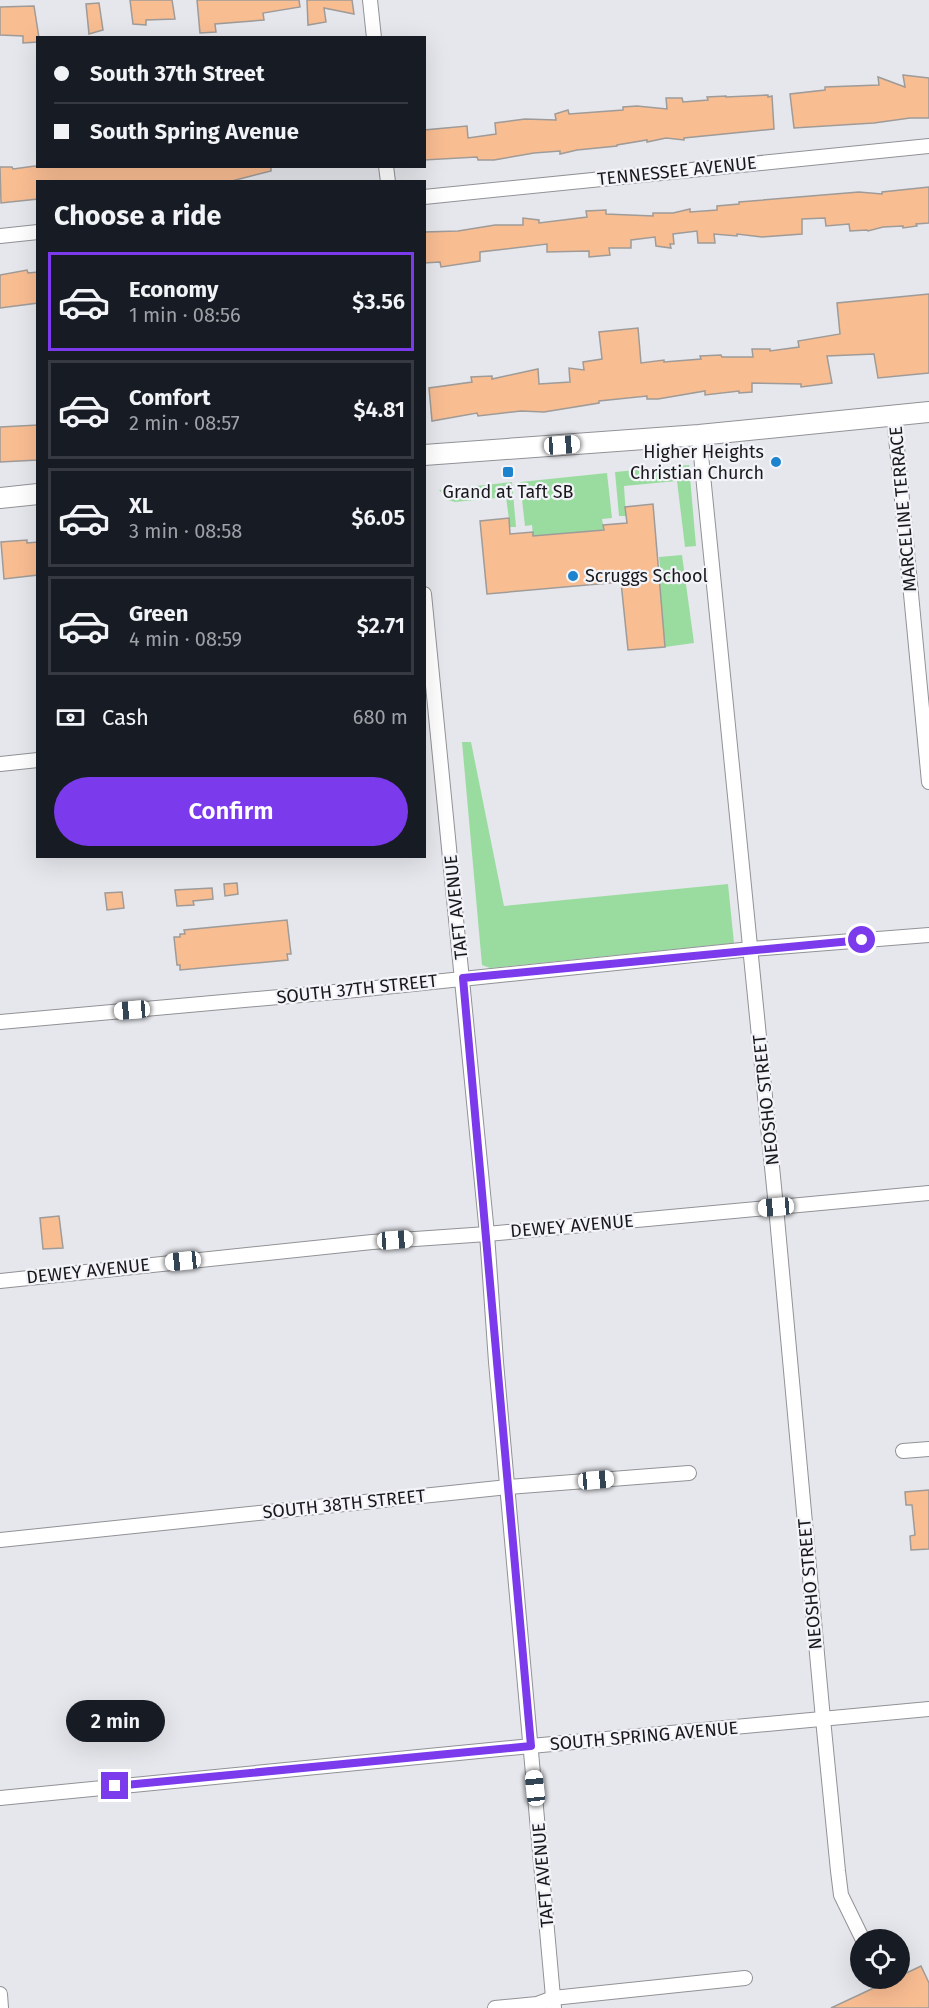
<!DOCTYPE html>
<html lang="en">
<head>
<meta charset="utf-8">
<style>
	body { margin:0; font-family:"Fira Sans",sans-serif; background:#20242c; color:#f1f3f6; height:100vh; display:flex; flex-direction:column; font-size:22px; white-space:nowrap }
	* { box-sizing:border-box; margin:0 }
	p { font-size:20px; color:#9ea1a6 }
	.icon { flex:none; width:33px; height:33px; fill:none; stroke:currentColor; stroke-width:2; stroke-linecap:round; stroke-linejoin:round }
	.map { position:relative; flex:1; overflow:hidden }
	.side { position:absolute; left:36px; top:180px; width:390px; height:678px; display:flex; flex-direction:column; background:#171b24; border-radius:0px; box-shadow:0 6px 24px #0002 }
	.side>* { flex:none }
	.top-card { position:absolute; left:36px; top:36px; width:390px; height:132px; border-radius:0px; box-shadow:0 6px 24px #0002; display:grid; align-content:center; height:132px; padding:0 18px; background:#171b24 }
	.controls { position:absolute; left:850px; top:1929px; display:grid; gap:12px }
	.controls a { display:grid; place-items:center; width:60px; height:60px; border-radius:50%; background:#171b24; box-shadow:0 6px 24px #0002; font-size:30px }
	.end { position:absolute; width:27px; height:27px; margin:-14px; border:8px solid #7c3aed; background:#fff; box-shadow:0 0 0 3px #fff }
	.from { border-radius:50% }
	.bubble { position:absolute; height:42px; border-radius:21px; background:#171b24; box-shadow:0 6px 24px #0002; font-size:20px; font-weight:600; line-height:42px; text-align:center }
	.car { position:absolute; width:18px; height:36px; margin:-18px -9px; border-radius:8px; box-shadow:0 0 4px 2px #0007; background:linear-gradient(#fff 24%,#345 0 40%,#fff 0 76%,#345 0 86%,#fff 0) }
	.top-card b { display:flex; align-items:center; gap:21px; height:57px; font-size:22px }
	.top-card b+b { border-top:2px solid #363941 }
	.top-card i { width:15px; height:15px; background:#f1f3f6 }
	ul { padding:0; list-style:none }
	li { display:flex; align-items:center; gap:18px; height:99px; margin:0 12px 9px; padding:0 6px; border:3px solid #363941; border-radius:0px }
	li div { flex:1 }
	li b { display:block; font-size:22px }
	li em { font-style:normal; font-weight:600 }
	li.current { border-color:#7c3aed }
	li>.icon { width:54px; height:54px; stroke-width:1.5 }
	h2 { padding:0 18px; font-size:27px; line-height:72px }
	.pay { display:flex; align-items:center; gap:15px; height:66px; padding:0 18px; font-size:22px }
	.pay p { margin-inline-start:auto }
	.button { display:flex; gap:12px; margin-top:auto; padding:12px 18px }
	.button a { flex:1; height:69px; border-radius:36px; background:#7c3aed; color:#fff; font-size:24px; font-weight:600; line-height:69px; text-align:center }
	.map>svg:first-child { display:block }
	.green { fill:#9adca0 }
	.building { fill:#f9bd92; stroke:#9f9b98; stroke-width:1.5 }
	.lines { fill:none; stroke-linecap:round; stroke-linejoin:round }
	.street-casing { stroke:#919296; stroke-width:16 }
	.secondary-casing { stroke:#919296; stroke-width:22 }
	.street { stroke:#fff; stroke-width:14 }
	.secondary { stroke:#fff; stroke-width:20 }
	.route { stroke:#7c3aed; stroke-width:8 }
	.poi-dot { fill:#1d83cd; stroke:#f3f4f9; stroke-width:2 }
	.labels { text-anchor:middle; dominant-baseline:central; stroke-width:4.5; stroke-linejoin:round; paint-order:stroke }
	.street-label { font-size:18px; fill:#19191b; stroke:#f3f4f9 }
	.poi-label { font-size:18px; fill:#19191b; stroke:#f3f4f9; text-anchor:end }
</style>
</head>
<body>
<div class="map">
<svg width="929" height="2008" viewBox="0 0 929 2008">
	<rect width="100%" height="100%" fill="#e6e7ec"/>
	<g class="green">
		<polygon points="689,465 696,546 685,547 677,481 624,486 626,516 619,516 615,472"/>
		<polygon points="607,473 612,518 602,519 604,530 533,536 532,525 525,526 520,482"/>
		<polygon points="512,482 516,527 510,527 506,497 455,502 448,500 439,490"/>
		<polygon points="682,555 694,643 665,647 660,588 655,578 661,577 659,557"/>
		<polygon points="462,742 471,742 504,906 728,884 734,943 490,968 482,965"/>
	</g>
	<g class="building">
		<polygon points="130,0 172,0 175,19 146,20 146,25 133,24"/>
		<polygon points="197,0 299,0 300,7 263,13 264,20 215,24 216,32 200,33"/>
		<polygon points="307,0 352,0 354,14 324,8 326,22 308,25"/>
		<polygon points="99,3 103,30 89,34 86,4"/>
		<polygon points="34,6 39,38 38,38 38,42 23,43 23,36 0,35 0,7"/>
		<polygon points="903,75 929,78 929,118 910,118 874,123 794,128 790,94 825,90 825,87 879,85 878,77 905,87"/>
		<polygon points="768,95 768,97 772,96 774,129 684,138 684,140 666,138 647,142 647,140 617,145 617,146 577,150 560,154 560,151 534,153 494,160 478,160 477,157 424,160 424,130 467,126 468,138 496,134 495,123 525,119 556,120 555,114 568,110 569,114 623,110 623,107 637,106 667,109 666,98 682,98 683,102 708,100 707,97 726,96 726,97"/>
		<polygon points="35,166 271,166 271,171 228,182 38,182 38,199 1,203 0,167 12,167 13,169"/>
		<polygon points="929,187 929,223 916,224 917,226 903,228 903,226 883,227 868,231 867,230 850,231 849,224 826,226 825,218 802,219 802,234 762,237 737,234 737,236 714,234 715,243 698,243 697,231 673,234 674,244 670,244 671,248 656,246 655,237 631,240 631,248 609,248 610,255 589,257 589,251 547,252 547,244 480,252 480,261 441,267 440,262 424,263 424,232 458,231 495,225 523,225 523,218 539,220 539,223 587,217 586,211 606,210 606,214 653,216 653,213 673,213 690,209 690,212 717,210 717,206 739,204 739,202 859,192 882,194 882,192"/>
		<polygon points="27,270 28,273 38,272 38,303 0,308 0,275"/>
		<polygon points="929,294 929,373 878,378 874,354 827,356 832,383 801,387 801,384 752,383 752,392 739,393 739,391 705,395 705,391 658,399 647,399 647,396 599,401 599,403 544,412 521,411 478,416 477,413 432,421 429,388 472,382 471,377 492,376 492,379 538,369 539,384 570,382 569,368 584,370 583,362 602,359 599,332 638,328 641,363 664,360 664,362 701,359 700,356 721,355 722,357 753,357 752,349 770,349 770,351 799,347 798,341 840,334 837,303"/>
		<polygon points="38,425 38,460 0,462 0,427"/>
		<polygon points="653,504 665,647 628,650 621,582 487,594 480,521 509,518 510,534 533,532 533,536 604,530 603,525 627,523 625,507"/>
		<polygon points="27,540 27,543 38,542 38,575 4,579 1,542"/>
		<polygon points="237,883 238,894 225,896 224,884"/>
		<polygon points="212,888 213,899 193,901 194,905 177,906 175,890"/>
		<polygon points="122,892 124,908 107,910 105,893"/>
		<polygon points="287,920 291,954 287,954 288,960 180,970 180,965 177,965 174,937 180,937 180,934 185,934 184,930"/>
		<polygon points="59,1216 63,1248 43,1249 40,1218"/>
		<polygon points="929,1490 929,1549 911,1550 910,1536 915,1535 912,1505 906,1505 905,1492"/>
		<polygon points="921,1966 929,1983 929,2008 831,2008 895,1978 900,1978 900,1976"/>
	</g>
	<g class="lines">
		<g class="street-casing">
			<g id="street">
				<polyline points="370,0 374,38"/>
				<polyline points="386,166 388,182"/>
				<polyline points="424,197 929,146"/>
				<polyline points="0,236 38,232"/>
				<polyline points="894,416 929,782"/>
				<polyline points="699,435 776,1207 823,1719 838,1871 841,1895 863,1940"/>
				<polyline points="424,594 487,1234 496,1362 554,2008"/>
				<polyline points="0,764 38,760"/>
				<polyline points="0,1022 346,991 751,949 929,935"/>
				<polyline points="0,1281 372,1242 487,1234 929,1193"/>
				<polyline points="903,1451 929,1449"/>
				<polyline points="0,1540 508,1487 689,1473"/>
				<polyline points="0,1798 531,1746 929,1709"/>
				<polyline points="0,1994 1,2008"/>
				<polyline points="495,2008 537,2004 553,1998 745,1978"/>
			</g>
		</g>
		<g class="secondary-casing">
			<g id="secondary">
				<polyline points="424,455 699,435 929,412"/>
				<polyline points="0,498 38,494"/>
			</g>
		</g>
		<use href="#street" class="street"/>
		<use href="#secondary" class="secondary"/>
	</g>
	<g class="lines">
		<polyline class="route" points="115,1786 531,1746 463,978 862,940"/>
	</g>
	<g class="poi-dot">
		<circle cx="776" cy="462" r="6"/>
		<rect x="502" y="466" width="12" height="12" rx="3"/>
		<circle cx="573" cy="576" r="6"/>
	</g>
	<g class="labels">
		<g class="street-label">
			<text transform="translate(677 171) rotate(-6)">TENNESSEE AVENUE</text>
			<text transform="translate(903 509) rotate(-95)">MARCELINE TERRACE</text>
			<text transform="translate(456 907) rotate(-96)">TAFT AVENUE</text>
			<text transform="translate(357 989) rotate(-6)">SOUTH 37TH STREET</text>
			<text transform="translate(766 1100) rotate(-96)">NEOSHO STREET</text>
			<text transform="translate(572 1226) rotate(-5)">DEWEY AVENUE</text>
			<text transform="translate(88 1271) rotate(-6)">DEWEY AVENUE</text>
			<text transform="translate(344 1504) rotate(-6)">SOUTH 38TH STREET</text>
			<text transform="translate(810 1584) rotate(-95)">NEOSHO STREET</text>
			<text transform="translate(644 1736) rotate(-5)">SOUTH SPRING AVENUE</text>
			<text transform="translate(543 1875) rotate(-95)">TAFT AVENUE</text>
		</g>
		<g class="poi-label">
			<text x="764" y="452">Higher Heights<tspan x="764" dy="21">Christian Church</tspan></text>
			<text x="508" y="492" text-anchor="middle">Grand at Taft SB</text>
			<text x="585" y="576" text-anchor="start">Scruggs School</text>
		</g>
	</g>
</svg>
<div class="controls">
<a><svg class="icon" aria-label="locate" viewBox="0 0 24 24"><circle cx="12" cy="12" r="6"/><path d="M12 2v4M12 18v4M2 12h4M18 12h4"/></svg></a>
</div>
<i class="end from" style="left:862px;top:940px"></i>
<i class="end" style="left:115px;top:1786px"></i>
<div class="bubble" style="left:66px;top:1700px;width:99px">2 min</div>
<i class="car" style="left:562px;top:445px;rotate:86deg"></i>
<i class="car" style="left:132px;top:1010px;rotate:265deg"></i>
<i class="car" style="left:776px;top:1207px;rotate:265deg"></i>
<i class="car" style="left:395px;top:1240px;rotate:86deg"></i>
<i class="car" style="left:183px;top:1261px;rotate:264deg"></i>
<i class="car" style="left:596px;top:1480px;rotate:85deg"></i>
<i class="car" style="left:535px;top:1788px;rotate:354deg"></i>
<div class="top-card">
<b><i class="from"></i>South 37th Street</b>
<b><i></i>South Spring Avenue</b>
</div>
<section class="side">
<h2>Choose a ride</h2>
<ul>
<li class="current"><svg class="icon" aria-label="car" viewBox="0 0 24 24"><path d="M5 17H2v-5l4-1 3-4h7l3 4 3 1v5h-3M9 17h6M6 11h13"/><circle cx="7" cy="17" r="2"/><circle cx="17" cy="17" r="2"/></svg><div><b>Economy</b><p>1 min · 08:56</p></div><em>$3.56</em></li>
<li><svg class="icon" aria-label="car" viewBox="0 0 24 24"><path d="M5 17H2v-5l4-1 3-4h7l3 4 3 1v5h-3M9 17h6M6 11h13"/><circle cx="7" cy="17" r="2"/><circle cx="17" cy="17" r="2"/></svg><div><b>Comfort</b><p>2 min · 08:57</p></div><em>$4.81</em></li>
<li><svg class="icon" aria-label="car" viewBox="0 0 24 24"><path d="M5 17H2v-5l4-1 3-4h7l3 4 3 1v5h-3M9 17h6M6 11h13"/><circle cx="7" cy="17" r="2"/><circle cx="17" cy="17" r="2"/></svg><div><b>XL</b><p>3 min · 08:58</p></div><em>$6.05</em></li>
<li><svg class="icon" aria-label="car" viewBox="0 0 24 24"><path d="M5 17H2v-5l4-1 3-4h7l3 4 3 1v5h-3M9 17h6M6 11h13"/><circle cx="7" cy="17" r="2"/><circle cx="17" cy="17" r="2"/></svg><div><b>Green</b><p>4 min · 08:59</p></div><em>$2.71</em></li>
</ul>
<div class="pay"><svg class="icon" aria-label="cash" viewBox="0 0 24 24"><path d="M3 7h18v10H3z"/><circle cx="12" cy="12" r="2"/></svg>Cash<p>680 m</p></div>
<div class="button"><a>Confirm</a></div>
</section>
</div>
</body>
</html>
